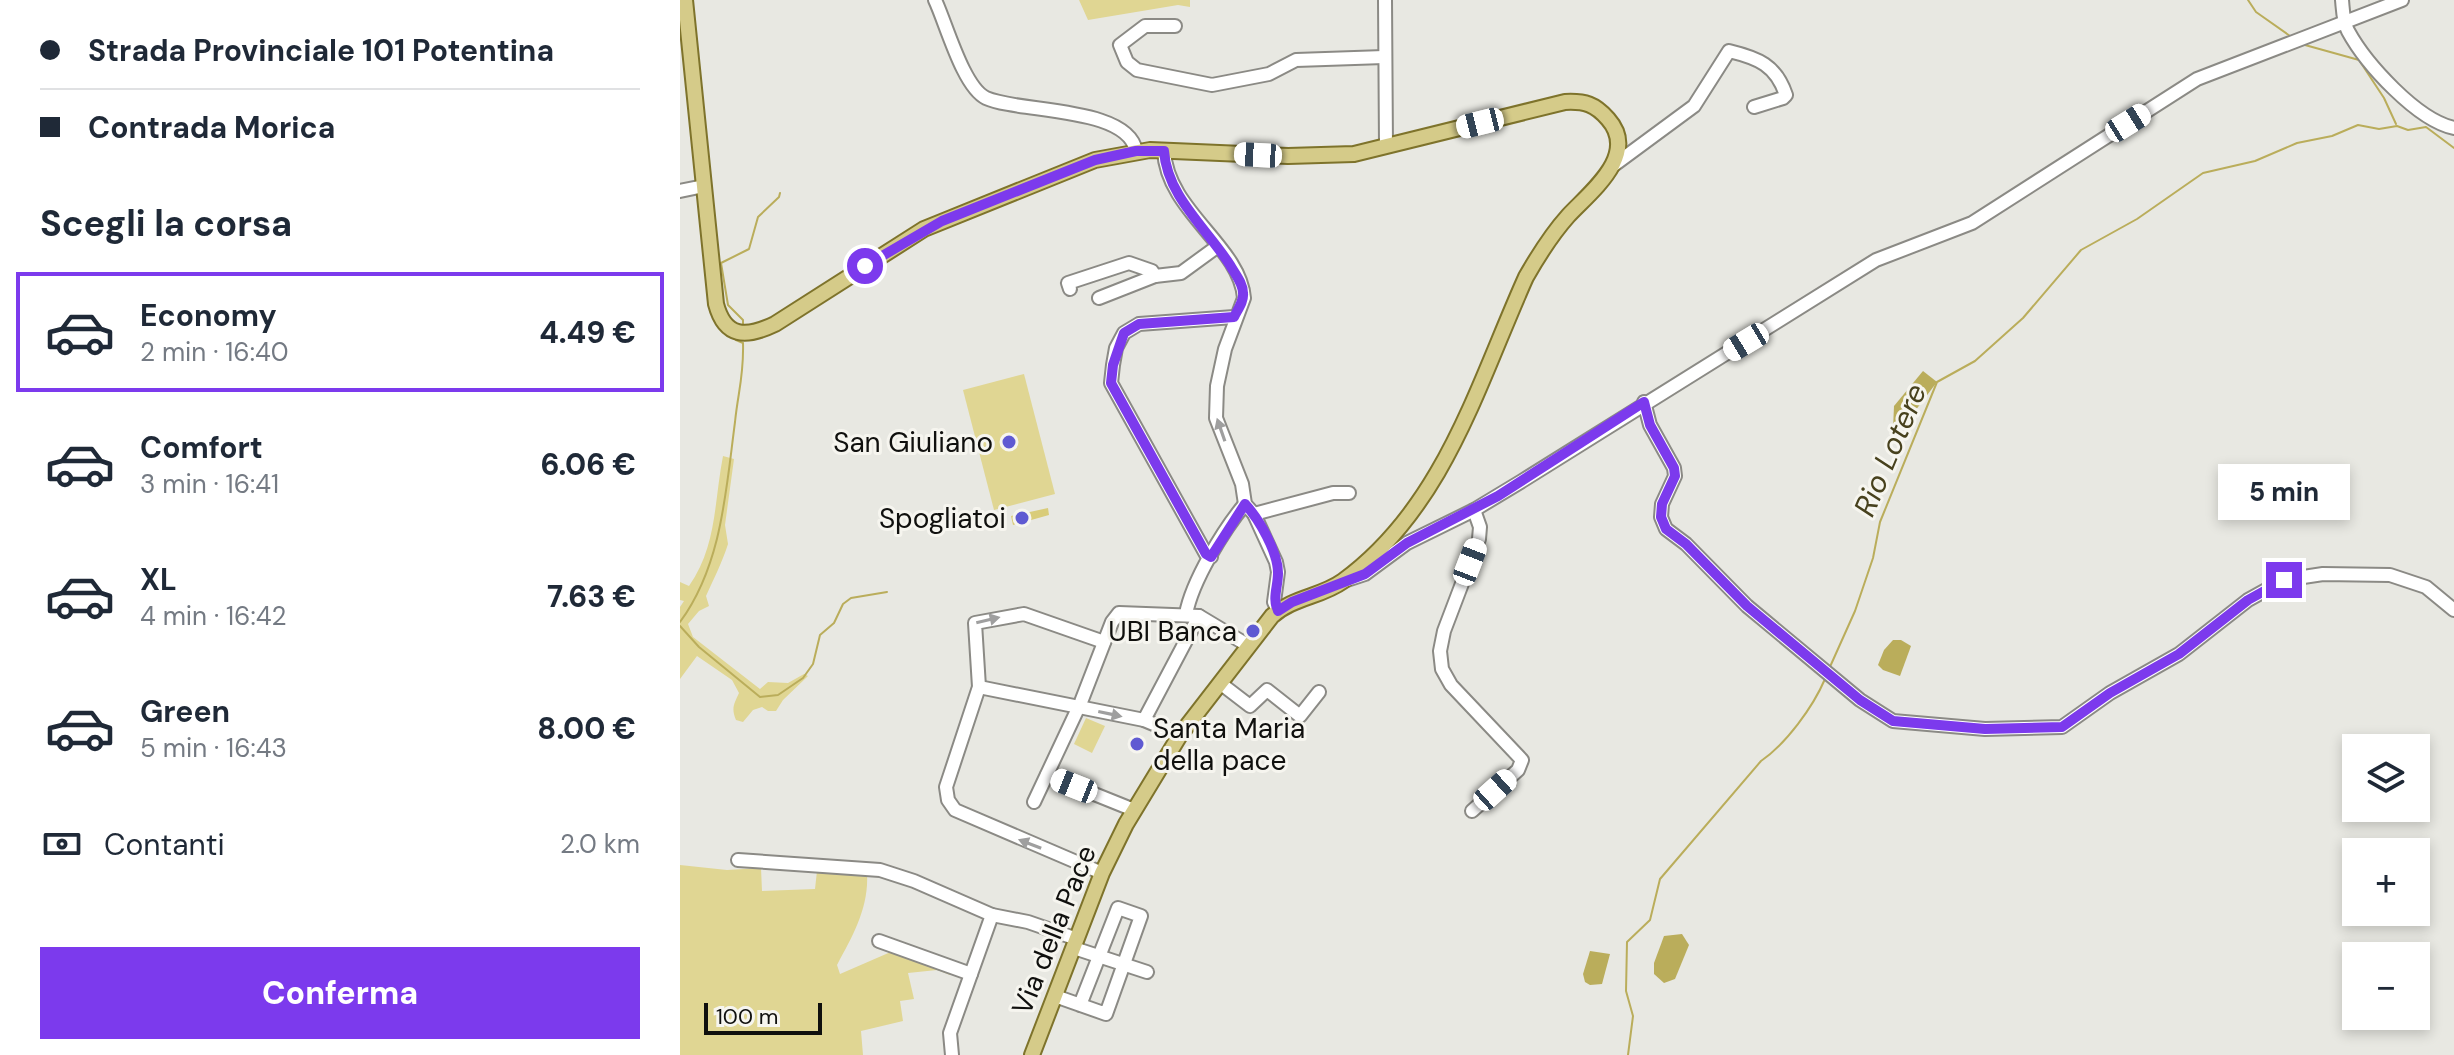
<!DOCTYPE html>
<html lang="it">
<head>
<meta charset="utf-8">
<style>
	body { margin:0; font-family:"DM Sans",sans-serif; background:#f2f2f3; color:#1f2937; height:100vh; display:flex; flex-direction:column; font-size:30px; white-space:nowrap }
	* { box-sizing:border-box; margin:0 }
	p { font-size:26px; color:#747a83 }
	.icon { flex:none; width:44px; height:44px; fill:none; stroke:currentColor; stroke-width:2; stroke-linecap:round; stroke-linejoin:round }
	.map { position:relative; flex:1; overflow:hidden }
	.sheet { display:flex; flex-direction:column; background:#fff; width:680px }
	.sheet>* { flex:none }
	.hud { display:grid; align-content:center; height:176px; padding:0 40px; background:#fff }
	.tools { position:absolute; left:1662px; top:734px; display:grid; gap:16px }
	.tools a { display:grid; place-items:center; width:88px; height:88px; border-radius:0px; background:#fff; box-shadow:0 4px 12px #0003; font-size:40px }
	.scale { position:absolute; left:24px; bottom:20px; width:118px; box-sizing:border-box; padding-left:8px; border:4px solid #10100e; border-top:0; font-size:22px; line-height:28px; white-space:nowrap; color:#10100e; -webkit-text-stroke:6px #f6f5ef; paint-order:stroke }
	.end { position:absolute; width:36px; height:36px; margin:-18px; border:10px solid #7c3aed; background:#fff; box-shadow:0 0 0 4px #fff }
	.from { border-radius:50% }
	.bubble { position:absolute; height:56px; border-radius:0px; background:#fff; box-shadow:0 4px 12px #0003; font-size:26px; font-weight:800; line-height:56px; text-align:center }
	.car { position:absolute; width:24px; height:48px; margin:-24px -12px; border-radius:10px; box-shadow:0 0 6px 2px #0007; background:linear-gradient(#fff 24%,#345 0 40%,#fff 0 76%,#345 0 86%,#fff 0) }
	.hud b { display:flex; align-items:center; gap:28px; height:76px; font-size:30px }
	.hud b+b { border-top:2px solid #e0e1e3 }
	.hud i { width:20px; height:20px; background:#1f2937 }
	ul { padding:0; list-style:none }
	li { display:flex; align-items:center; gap:24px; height:120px; margin:0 16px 12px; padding:0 24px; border:4px solid transparent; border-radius:0px }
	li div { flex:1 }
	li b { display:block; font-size:30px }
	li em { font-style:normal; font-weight:800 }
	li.on { border-color:#7c3aed }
	li>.icon { width:72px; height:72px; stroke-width:1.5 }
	h2 { padding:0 40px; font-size:36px; line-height:96px }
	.pay { display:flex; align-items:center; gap:20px; height:88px; padding:0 40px; font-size:30px }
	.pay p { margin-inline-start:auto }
	.primary-button { display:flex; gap:16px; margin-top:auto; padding:16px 40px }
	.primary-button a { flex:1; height:92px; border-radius:0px; background:#7c3aed; color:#fff; font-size:32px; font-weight:800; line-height:92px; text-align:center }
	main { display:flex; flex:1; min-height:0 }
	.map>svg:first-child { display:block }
	.green { fill:#e0d693 }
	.water { fill:#baad5b }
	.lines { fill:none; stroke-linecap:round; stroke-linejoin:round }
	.stream { stroke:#baad5b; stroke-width:2 }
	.building { fill:#d9cc79 }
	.minor-casing { stroke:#8b8a85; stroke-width:16 }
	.major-casing { stroke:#7e732b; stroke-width:18 }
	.minor { stroke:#fff; stroke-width:12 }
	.major { stroke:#d5cb89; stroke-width:14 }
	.oneway { fill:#9f9f9f }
	.route { stroke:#7c3aed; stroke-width:10 }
	.poi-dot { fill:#5f5ad2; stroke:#f6f5ef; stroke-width:3 }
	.labels { text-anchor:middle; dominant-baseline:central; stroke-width:6; stroke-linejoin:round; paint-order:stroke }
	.poi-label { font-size:28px; fill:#10100e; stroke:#f6f5ef; text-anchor:end }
	.street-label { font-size:28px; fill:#10100e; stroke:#f6f5ef }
	.water-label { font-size:30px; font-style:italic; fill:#47411d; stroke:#f6f5ef }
</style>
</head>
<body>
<main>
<section class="sheet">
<div class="hud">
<b><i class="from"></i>Strada Provinciale 101 Potentina</b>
<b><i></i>Contrada Morica</b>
</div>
<h2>Scegli la corsa</h2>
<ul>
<li class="on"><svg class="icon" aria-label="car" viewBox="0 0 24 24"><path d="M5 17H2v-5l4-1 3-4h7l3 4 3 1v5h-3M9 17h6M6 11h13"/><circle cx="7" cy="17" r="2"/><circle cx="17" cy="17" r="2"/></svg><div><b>Economy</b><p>2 min · 16:40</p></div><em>4.49 €</em></li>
<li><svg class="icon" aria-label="car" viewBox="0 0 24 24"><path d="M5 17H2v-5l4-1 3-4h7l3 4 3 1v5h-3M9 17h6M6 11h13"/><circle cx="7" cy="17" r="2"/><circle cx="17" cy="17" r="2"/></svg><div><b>Comfort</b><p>3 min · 16:41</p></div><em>6.06 €</em></li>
<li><svg class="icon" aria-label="car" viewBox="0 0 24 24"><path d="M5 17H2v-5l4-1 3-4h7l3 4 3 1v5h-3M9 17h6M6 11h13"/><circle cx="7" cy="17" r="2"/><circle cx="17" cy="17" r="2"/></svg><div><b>XL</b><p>4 min · 16:42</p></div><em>7.63 €</em></li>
<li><svg class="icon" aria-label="car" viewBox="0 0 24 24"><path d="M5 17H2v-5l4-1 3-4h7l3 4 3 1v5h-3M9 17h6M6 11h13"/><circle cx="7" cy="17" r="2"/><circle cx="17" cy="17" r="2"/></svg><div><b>Green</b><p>5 min · 16:43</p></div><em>8.00 €</em></li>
</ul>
<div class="pay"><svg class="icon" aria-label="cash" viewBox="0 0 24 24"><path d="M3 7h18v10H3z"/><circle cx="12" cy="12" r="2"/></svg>Contanti<p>2.0 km</p></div>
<div class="primary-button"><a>Conferma</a></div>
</section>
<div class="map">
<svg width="1774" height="1055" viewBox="0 0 1774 1055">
	<rect width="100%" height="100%" fill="#e8e8e2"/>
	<g class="green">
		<polygon points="399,0 510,0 510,7 498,5 408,20"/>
		<polygon points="344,374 375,494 314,510 283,390"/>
		<path d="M 43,456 L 54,459 L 45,525 L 48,544 C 42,563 34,578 26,596 L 29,606 L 19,611 L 8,624 L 13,637 L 80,689 L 88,682 L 108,683 L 124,674 L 128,676 L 103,700 L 96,711 L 88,711 L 82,707 L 73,710 L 63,722 L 56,720 C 51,708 54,704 59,693 L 52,680 L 17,656 L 0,679 L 0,607 L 4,601 L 0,600 L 0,582 L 9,586 C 37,546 34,502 43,456 Z"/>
		<polygon points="406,718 425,726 412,753 394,744"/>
		<path d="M 0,865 L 47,870 L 81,868 L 82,891 L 135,889 L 137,871 L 187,874 C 189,907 173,936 157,965 L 160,974 L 213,951 L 281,975 L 270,975 L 257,970 L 228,973 L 234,999 L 220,1001 L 223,1021 L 181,1031 L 183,1055 L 0,1055 Z"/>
	</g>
	<g class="water">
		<polygon points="1243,371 1257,382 1229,419 1213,429 1214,406"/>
		<polygon points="1213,640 1221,640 1231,646 1220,676 1203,670 1198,665 1204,650"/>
		<polygon points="1002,934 1009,945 995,979 984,983 974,974 974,963 984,936"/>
		<polygon points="910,951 930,954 922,984 910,985 905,982 903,974"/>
	</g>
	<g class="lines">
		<g class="stream">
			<polyline points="1568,0 1576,12 1610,36"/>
			<polyline points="1625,45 1679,60 1704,98 1716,124"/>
			<polyline points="63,326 63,320 48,305 41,263 69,249 78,217 99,197 100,193"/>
			<path d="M 0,622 C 42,565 46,490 55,422 C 58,392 64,376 63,343 L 56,340"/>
			<polyline points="0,626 19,647 80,697 98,695 123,678 133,664 140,635 154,623 163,604 171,598 207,592"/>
			<polyline points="1149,669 1175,611 1193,558 1200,522 1257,382 1295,361 1343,318 1401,250 1457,219 1523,173 1575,161 1617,143 1652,136 1678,125 1699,129 1717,126 1728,130 1746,127 1774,148"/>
			<path d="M 948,1055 L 953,1016 L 946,991 L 947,942 L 970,920 L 980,879 L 1081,761 C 1106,744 1133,707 1145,679"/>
		</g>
	</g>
	<polygon class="building" points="368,508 369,515 333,525 331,516"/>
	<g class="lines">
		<g class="minor-casing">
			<g id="minor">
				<path d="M 255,0 C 266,23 283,87 306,98 C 339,113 448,106 456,151"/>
				<polyline points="705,0 706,146"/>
				<path d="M 1662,0 C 1663,10 1663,22 1668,31 C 1686,64 1737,120 1774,128"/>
				<polyline points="495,26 465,26 440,45 447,62 457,70 532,85 589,74 616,60 704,57"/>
				<path d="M 484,151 C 487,211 560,246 564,298 L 545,349 L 537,386 L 536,418 L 562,484 L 565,504 L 574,514 L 596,562 L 598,572 L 594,602 L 598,611"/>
				<path d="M 934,165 L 1014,106 L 1049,51 C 1078,58 1096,65 1106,95 L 1103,98 L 1074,107"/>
				<polyline points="0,191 24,186"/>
				<polyline points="390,289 388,283 449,263 472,271 475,276"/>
				<polyline points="419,298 475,276 501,273 538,246"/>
				<polyline points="964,402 970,425 994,468 995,476 982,504 981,517 986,529 1006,544 1067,606 1180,700 1213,721 1305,729 1382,727 1430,693 1499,654 1568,600 1604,580 1643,574 1710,575 1746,587 1774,610"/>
				<polyline points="574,514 653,493 669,493"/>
				<polyline points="531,557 526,554 431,383 433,365 436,348 444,333 459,324 554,317"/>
				<polyline points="664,581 685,574 727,543 794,510 842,481 1196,260 1292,223 1517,79 1722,0"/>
				<path d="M 506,614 C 512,581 544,529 565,504"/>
				<polyline points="540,683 570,706 587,690 620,716 639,692"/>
				<polyline points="299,687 464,720 500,735"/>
				<polyline points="464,720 519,616"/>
				<polyline points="367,775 454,810"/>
				<polyline points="354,802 401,702 432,622 439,613 519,616 569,646"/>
				<polyline points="792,811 838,770 842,760 771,685 762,669 760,651 764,631 799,539 800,527 794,510"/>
				<polyline points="58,860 200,870 234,881 312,915 348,922 397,939"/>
				<polyline points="422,873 275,810 268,800 266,787 299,687 295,623 344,614 424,642"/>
				<polyline points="199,941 291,974"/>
				<polyline points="400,950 467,972"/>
				<polyline points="375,996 426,1014 461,916 438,908 400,1005"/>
				<polyline points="272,1055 270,1033 312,915"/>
			</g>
		</g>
		<g class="major-casing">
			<path id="major" d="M 5,0 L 36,304 C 45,338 66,338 95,324 L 244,229 L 415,160 L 470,150 L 608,156 L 674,154 L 885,102 C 905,101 915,104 928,119 C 960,155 909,193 888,216 C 871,235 858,256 846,277 C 797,386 764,507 663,581 C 641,597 613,597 592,616 L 500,735 L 446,824 L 422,873 L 352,1055"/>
		</g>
		<use href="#minor" class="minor"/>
		<use href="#major" class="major"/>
	</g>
	<defs><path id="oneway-solid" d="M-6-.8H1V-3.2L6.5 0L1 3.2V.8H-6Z" transform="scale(2)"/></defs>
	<g class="oneway">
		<use href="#oneway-solid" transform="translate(541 430) rotate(-109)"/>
		<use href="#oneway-solid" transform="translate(308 620) rotate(-13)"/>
		<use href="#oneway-solid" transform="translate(430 714) rotate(12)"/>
		<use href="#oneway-solid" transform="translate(350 844) rotate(-159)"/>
	</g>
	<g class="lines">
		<path class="route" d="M 185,266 L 262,221 L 415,160 L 456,151 L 484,151 C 487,196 527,229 550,265 C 555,274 563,283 563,293 C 564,301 558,309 554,317 L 459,324 L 444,333 L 433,365 L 431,383 L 526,554 L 531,557 L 565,504 C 579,519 598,552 598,573 C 598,587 592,598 598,611 L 612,602 L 685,574 L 727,543 L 818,496 L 964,402 L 970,425 L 994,468 L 995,476 L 982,504 L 981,517 L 986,529 L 1006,544 L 1067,606 L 1180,700 L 1213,721 L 1305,729 L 1382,727 L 1430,693 L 1499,654 L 1568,600 L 1604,580"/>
	</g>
	<g class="poi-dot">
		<circle cx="329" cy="442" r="8"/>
		<circle cx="342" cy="518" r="8"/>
		<circle cx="573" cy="631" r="8"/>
		<circle cx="457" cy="744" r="8"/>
	</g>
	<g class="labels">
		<g class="poi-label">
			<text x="313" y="442">San Giuliano</text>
			<text x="326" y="518">Spogliatoi</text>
			<text x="557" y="631">UBI Banca</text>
			<text x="473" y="728" text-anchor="start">Santa Maria<tspan x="473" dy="32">della pace</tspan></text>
		</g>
		<g class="street-label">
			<text transform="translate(374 930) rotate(-68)">Via della Pace</text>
		</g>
		<g class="water-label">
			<text transform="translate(1210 450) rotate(-67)">Rio Lotere</text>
		</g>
	</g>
</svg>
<div class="tools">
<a><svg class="icon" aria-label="layers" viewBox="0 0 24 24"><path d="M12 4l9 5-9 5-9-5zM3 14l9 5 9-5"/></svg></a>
<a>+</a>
<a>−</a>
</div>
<div class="scale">100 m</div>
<i class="end from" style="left:185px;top:266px"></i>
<i class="end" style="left:1604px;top:580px"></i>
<div class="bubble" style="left:1538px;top:464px;width:132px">5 min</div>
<i class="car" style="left:800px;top:123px;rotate:256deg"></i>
<i class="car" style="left:1448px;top:123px;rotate:58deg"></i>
<i class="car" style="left:578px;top:155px;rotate:273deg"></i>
<i class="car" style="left:1066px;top:342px;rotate:239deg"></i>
<i class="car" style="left:790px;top:562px;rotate:21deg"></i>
<i class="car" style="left:394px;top:786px;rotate:292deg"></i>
<i class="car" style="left:815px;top:790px;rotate:48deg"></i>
</div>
</main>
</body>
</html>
